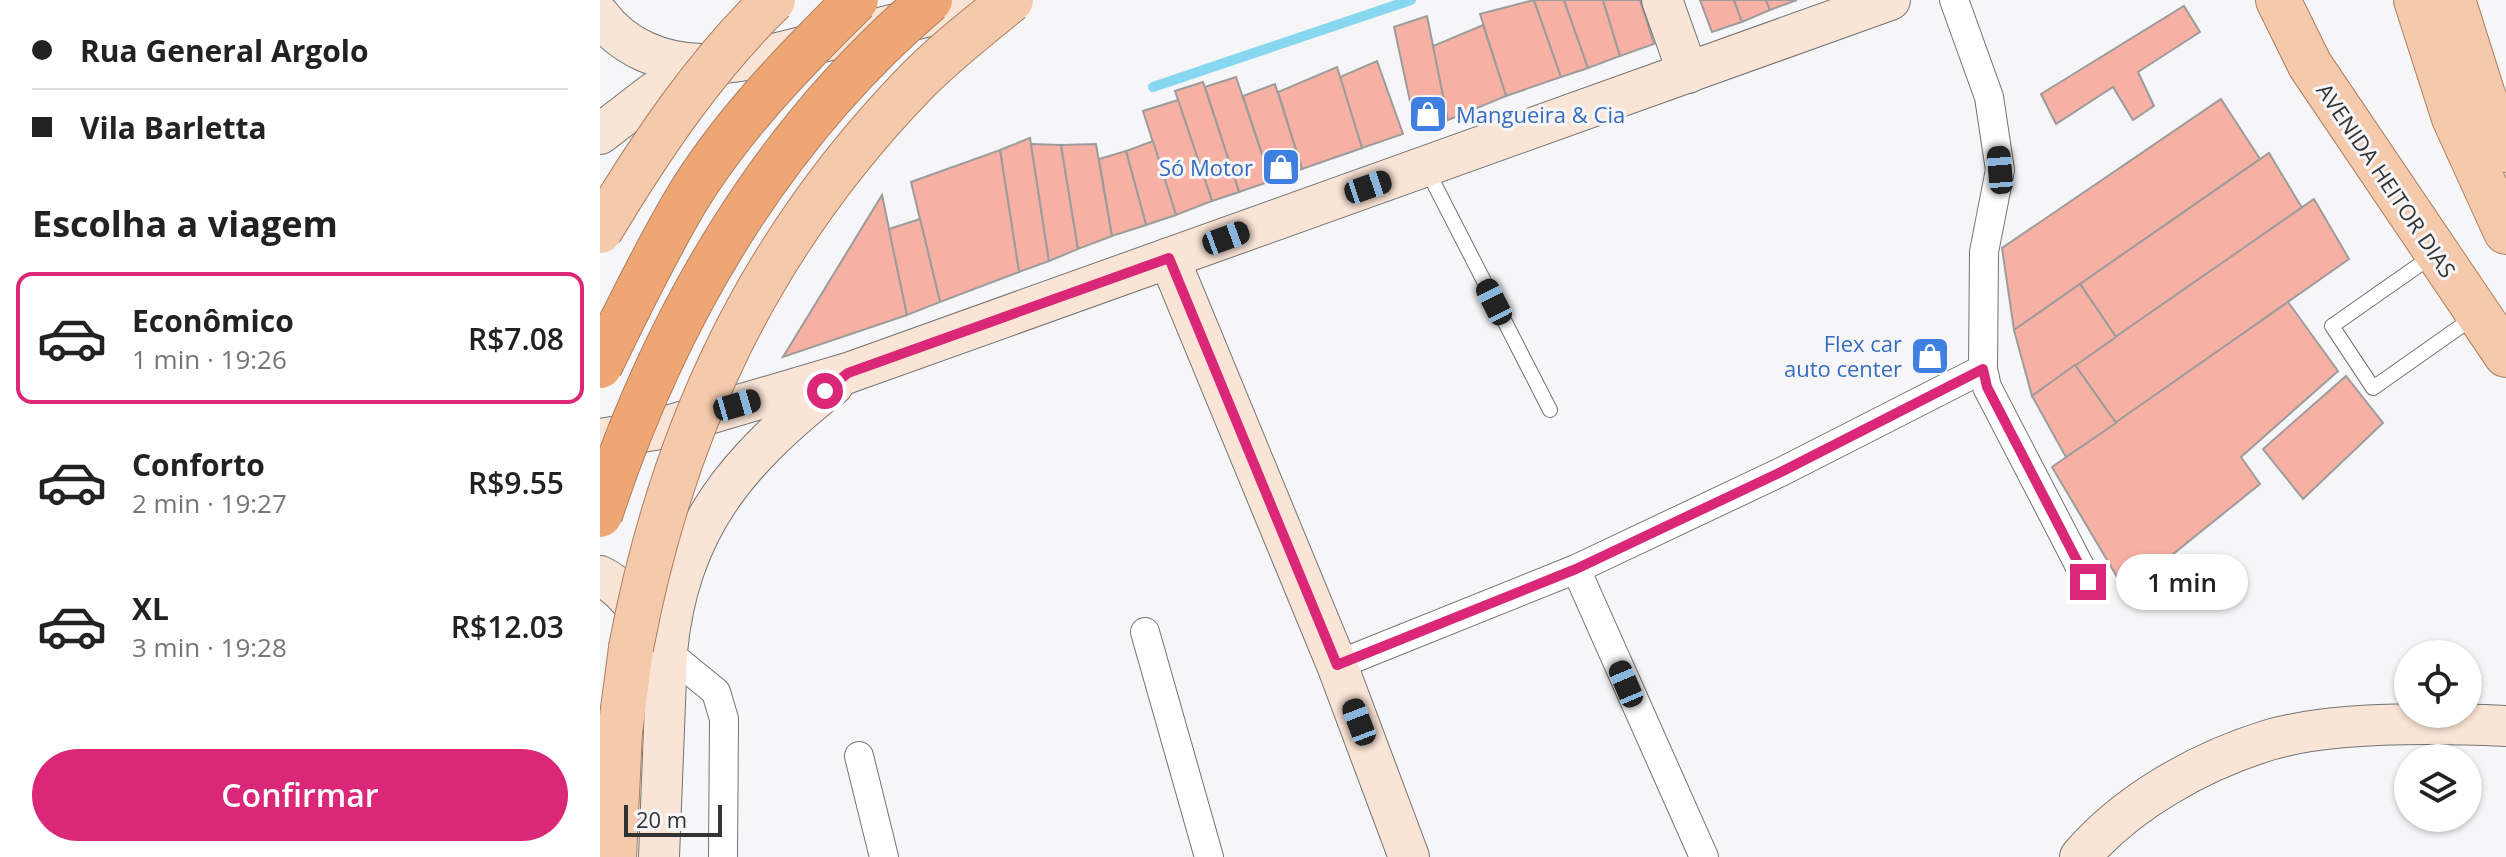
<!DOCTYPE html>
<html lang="pt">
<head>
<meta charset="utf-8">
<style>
	body { margin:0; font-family:"Open Sans",sans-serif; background:#f6f6f6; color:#222; height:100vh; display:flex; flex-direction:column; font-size:30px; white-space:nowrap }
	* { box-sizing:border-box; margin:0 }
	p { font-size:26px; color:#767676 }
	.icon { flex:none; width:44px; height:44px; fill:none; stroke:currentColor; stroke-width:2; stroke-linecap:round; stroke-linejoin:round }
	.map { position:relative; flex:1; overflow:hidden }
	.panel { display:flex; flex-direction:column; background:#fff; width:600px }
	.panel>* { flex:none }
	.guide { display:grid; align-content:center; height:176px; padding:0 32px; background:#fff }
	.buttons { position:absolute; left:1794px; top:640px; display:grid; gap:16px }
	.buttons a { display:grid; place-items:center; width:88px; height:88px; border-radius:50%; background:#fff; box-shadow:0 2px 6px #0004; font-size:40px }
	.scale { position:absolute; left:24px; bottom:20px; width:98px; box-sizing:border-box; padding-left:8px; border:4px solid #333334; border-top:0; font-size:22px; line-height:28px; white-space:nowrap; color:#333334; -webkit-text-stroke:6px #f6f6f8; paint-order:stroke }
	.end { position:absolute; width:36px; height:36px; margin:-18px; border:10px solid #db2777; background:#fff; box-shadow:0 0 0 4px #fff }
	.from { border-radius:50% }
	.bubble { position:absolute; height:56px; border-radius:28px; background:#fff; box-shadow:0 2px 6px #0004; font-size:26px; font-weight:600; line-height:56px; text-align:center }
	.car { position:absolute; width:24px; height:48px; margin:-24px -12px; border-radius:10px; box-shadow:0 0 6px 2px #0007; background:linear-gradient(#222 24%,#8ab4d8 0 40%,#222 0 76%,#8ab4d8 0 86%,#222 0) }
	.guide b { display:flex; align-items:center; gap:28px; height:76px; font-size:30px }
	.guide b+b { border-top:2px solid #e0e0e0 }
	.guide i { width:20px; height:20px; background:#222 }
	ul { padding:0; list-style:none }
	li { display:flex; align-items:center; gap:24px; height:132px; margin:0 16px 12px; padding:0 16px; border:4px solid transparent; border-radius:16px }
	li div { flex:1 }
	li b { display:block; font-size:30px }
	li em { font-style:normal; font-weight:600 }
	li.current { border-color:#db2777 }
	li>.icon { width:72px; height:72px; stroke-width:1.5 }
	h2 { padding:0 32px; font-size:36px; line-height:96px }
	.action { display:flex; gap:16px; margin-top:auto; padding:16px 32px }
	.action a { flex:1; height:92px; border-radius:48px; background:#db2777; color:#fff; font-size:32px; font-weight:600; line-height:92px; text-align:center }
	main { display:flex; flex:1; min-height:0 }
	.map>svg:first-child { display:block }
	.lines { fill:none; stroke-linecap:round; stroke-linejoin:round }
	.stream { stroke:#88d7f1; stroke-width:10 }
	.building { fill:#f7b1a4; stroke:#9d9b9b; stroke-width:2 }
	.lane-casing { stroke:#727374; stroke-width:16 }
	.street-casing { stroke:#727374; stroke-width:30 }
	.secondary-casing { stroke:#727374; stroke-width:42 }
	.primary-casing { stroke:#ad7e5e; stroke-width:46 }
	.lane { stroke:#fff; stroke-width:14 }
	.street { stroke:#fff; stroke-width:28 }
	.secondary { stroke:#fae4d6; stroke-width:40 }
	.primary { stroke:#f5caac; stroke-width:44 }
	.primary-bridge-casing { stroke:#ad7e5e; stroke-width:46; stroke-linecap:butt }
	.highway-bridge-casing { stroke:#ad7e5e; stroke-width:46; stroke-linecap:butt }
	.primary-bridge { stroke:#f5caac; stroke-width:44 }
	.highway-bridge { stroke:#efa675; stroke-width:44 }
	.route { stroke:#db2777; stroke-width:10 }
	.labels { text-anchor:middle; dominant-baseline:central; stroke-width:6; stroke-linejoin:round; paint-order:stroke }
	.shop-label { font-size:22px; fill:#366cbe; stroke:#f6f6f8; text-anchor:end }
	.street-label { font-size:22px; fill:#333334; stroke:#f6f6f8 }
</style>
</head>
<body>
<main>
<section class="panel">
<div class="guide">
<b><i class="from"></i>Rua General Argolo</b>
<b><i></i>Vila Barletta</b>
</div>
<h2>Escolha a viagem</h2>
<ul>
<li class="current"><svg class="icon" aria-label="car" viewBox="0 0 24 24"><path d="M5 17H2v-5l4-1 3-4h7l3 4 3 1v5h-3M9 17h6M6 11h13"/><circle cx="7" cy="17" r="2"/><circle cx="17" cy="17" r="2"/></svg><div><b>Econômico</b><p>1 min · 19:26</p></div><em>R$7.08</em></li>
<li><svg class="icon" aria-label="car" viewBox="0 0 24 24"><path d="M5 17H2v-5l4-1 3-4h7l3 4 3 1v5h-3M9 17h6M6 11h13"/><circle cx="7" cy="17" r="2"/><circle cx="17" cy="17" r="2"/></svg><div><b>Conforto</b><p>2 min · 19:27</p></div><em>R$9.55</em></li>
<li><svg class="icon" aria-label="car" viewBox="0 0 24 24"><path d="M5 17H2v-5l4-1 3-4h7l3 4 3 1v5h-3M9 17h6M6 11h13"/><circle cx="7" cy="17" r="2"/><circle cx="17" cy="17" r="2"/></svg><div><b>XL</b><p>3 min · 19:28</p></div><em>R$12.03</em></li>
</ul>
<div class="action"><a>Confirmar</a></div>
</section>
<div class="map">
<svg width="1906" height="857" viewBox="0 0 1906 857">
	<rect width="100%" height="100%" fill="#f6f6f8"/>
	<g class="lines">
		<polyline class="stream" points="553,87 811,0"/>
	</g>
	<g class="building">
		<polygon points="934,0 961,77 906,96 880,14"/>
		<polygon points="934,0 964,0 988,68 961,77"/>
		<polygon points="964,0 1003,0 1020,56 988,68"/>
		<polygon points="1003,0 1040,0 1054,44 1020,56"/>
		<polygon points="1100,0 1134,0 1142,22 1112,32"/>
		<polygon points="1134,0 1166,0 1170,10 1142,22"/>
		<polygon points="1166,0 1197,0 1170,10"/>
		<polygon points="1584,6 1600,32 1538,72 1554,106 1533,120 1513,87 1456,124 1441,94"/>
		<polygon points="827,16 848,120 816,129 794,27"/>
		<polygon points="883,25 906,96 848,120 833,46"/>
		<polygon points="777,61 803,134 762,148 740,77"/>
		<polygon points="737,67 762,148 702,169 678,92"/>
		<polygon points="636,77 671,181 639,192 605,87"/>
		<polygon points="603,82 639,192 612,201 575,91"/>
		<polygon points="675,84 702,169 671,181 643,96"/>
		<polygon points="1621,99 1660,159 1414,330 1402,248"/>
		<polygon points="578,100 612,201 576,215 543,111"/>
		<polygon points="430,138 449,261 419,272 400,150"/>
		<polygon points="553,141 576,215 546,225 526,151"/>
		<polygon points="431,144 461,145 478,249 449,261"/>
		<polygon points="496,144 512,236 478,249 461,145"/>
		<polygon points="400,150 419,272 340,302 311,182"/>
		<polygon points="526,151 546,225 512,236 499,159"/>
		<polygon points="1669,153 1702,208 1516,337 1480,284"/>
		<polygon points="282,195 307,315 183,357"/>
		<polygon points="1714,199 1749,259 1516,423 1475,365"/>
		<polygon points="320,219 340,302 307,315 289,229"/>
		<polygon points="1480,284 1516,337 1432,396 1414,330"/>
		<polygon points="1688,302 1738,371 1641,457 1660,484 1526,592 1452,467"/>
		<polygon points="1475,365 1516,423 1466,457 1432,396"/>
		<polygon points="1746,376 1783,423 1703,499 1663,449"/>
	</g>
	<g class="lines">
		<g class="lane-casing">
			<g id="lane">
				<polyline points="826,168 950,410"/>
				<polyline points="1832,256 1732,326 1773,388 1874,317"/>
			</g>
		</g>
		<g class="street-casing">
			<g id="street">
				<polyline points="1354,0 1389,97 1400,170 1384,252 1383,369 1387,387 1488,582"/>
				<polyline points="976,569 1104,857"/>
				<polyline points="545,632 609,857"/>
				<polyline points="67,652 116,692 124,719 123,857"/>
				<polyline points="737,665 976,569 1183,471 1383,369"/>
				<polyline points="259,756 284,857"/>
			</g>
		</g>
		<g class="secondary-casing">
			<g id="secondary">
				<polyline points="1062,0 1088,73"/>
				<path d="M 0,16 C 24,48 62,63 101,64 C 140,65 184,51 222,42 C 279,28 337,14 395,0"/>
				<polyline points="0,134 53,93 102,64"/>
				<polyline points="569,258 737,665 809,857"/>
				<polyline points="0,439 54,430 248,373 1290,0"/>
				<path d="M 0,576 C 24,587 39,611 53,633"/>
				<path d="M 59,857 L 67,652 C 78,528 139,459 233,385"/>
				<path d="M 1480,857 C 1527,802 1600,761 1669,740 C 1733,721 1839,723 1906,726"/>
			</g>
		</g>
		<g class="primary-casing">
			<g id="primary">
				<polyline points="1678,0 1710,65 1906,355"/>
				<polyline points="1816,0 1854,118 1906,232"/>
				<polyline points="1853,0 1883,95 1906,150"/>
				<polyline points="14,857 20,732 31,648"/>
			</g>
		</g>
		<use href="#lane" class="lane"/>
		<use href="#street" class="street"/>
		<use href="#secondary" class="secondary"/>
		<use href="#primary" class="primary"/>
		<g class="primary-bridge-casing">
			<g id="primary-bridge">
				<path d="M 0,231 C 49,149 104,67 173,0"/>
				<path d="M 31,648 C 72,430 159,244 315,83 C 344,53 378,27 411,0"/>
			</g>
		</g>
		<g class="highway-bridge-casing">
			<g id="highway-bridge">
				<path d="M 0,366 C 27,310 54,255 85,202 C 130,127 194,61 256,0"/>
				<path d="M 0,515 C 64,319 171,135 330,0"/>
			</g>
		</g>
		<use href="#primary-bridge" class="primary-bridge"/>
		<use href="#highway-bridge" class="highway-bridge"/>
	</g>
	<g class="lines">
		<polyline class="route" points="225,391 248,373 569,258 737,665 976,569 1183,471 1383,369 1387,387 1488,582"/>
	</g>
	<defs>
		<g id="shop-square" transform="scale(2)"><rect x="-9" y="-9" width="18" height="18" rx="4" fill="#3f7fe0" stroke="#f6f6f8"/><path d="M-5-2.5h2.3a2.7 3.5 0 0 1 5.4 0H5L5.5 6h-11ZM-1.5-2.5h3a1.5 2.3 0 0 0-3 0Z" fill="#fff"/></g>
	</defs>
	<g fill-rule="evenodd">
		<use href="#shop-square" x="828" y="114"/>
		<use href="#shop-square" x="681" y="167"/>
		<use href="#shop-square" x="1330" y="356"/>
	</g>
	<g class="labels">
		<g class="shop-label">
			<text x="856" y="114" text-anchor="start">Mangueira &amp; Cia</text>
			<text x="653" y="167">Só Motor</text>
			<text x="1302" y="343">Flex car<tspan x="1302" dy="25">auto center</tspan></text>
		</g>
		<g class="street-label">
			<text transform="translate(1787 180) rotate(56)">AVENIDA HEITOR DIAS</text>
		</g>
	</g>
</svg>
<div class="buttons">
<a><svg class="icon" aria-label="locate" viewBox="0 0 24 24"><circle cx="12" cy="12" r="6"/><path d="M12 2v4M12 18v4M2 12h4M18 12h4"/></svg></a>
<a><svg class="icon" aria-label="layers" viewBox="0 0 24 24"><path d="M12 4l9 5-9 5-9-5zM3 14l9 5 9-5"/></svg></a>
</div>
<div class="scale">20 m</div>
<i class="end from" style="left:225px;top:391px"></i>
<i class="end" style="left:1488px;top:582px"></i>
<div class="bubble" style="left:1516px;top:554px;width:132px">1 min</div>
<i class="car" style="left:1400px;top:170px;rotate:355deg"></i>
<i class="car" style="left:768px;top:187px;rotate:71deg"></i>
<i class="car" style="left:626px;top:238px;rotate:70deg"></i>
<i class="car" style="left:894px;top:302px;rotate:333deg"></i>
<i class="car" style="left:137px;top:405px;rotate:74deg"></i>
<i class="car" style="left:1026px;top:684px;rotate:337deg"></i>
<i class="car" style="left:759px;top:722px;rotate:339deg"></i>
</div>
</main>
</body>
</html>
